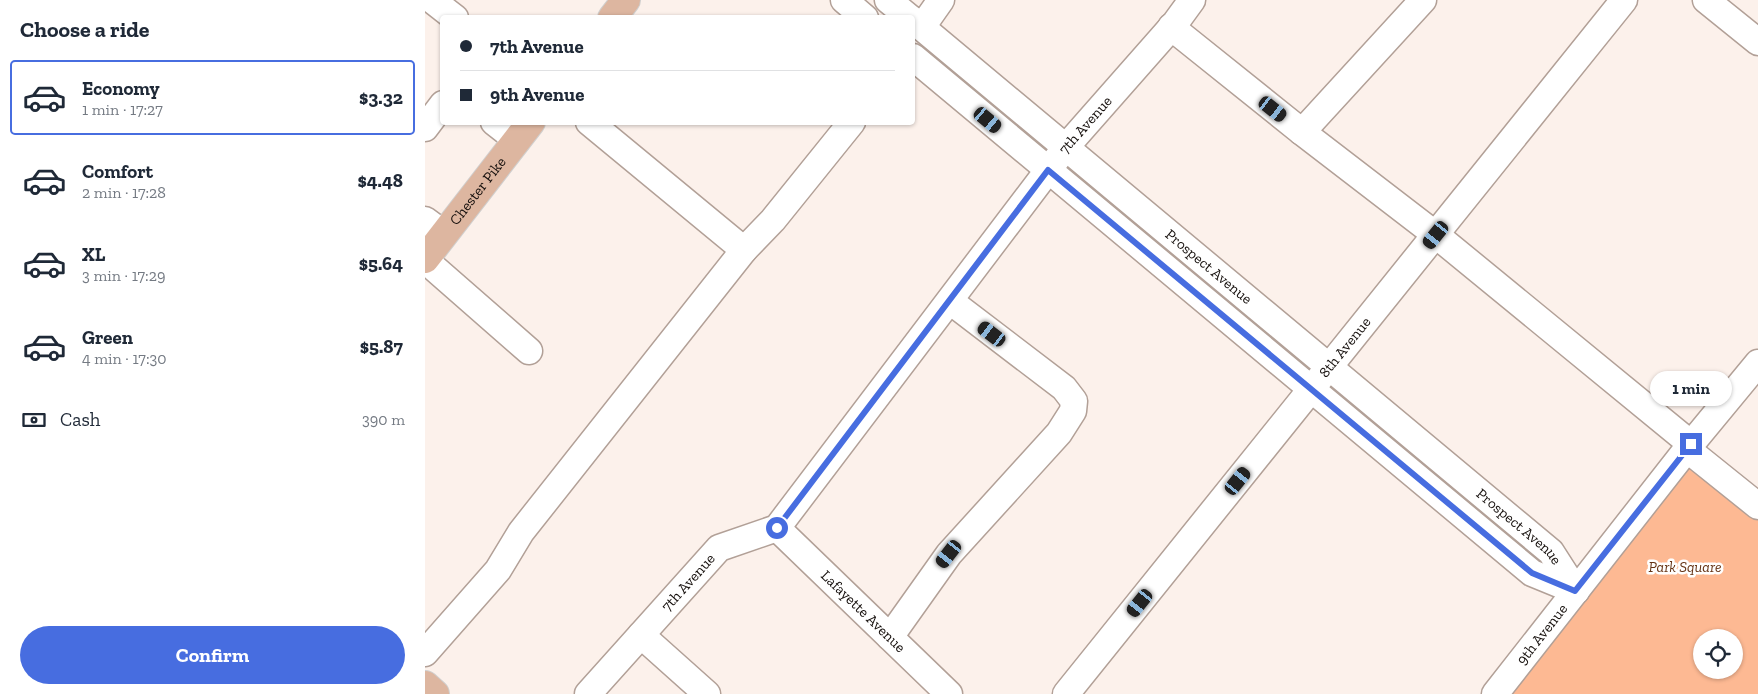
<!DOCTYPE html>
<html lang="en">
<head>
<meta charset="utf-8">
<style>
	body { margin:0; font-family:"Zilla Slab",serif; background:#f2f2f3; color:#1f2937; height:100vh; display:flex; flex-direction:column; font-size:19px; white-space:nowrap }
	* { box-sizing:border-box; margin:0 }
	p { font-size:16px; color:#747a83 }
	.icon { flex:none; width:28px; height:28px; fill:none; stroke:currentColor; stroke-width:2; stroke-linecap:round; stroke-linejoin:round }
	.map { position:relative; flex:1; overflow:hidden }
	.panel { display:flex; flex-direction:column; background:#fff; width:425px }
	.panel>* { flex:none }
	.top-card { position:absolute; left:15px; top:15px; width:475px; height:110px; border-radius:5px; box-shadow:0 1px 4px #0004; display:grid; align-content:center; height:110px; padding:0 20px; background:#fff }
	.tools { position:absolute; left:1268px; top:629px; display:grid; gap:10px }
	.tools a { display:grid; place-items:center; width:50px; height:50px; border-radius:50%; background:#fff; box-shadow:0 1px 4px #0004; font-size:25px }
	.end { position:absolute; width:22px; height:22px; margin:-11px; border:6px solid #476de0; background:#fff; box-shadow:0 0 0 2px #fff }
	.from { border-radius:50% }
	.bubble { position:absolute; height:35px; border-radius:18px; background:#fff; box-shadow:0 1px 4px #0004; font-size:16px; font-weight:700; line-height:35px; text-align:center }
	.car { position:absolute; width:15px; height:30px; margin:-15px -8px; border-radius:6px; box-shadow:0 0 4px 1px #0007; background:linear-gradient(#222 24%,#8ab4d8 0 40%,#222 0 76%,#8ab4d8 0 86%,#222 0) }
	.top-card b { display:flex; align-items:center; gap:18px; height:48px; font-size:19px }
	.top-card b+b { border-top:1px solid #e0e1e3 }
	.top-card i { width:12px; height:12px; background:#1f2937 }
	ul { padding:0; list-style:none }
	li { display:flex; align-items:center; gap:15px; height:75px; margin:0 10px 8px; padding:0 10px; border:2px solid transparent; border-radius:5px }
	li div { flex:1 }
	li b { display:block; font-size:19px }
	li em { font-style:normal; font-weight:700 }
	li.current { border-color:#476de0 }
	li>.icon { width:45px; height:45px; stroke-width:1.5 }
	h2 { padding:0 20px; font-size:22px; line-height:60px }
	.pay { display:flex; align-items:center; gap:12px; height:55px; padding:0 20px; font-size:19px }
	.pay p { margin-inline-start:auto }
	.action { display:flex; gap:10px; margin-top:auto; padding:10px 20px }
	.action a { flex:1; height:58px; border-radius:30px; background:#476de0; color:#fff; font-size:20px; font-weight:700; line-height:58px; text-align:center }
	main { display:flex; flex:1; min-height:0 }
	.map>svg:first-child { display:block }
	.green { fill:#fdb993; fill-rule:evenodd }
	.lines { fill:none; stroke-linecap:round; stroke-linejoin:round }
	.minor-casing { stroke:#b2a097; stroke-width:29 }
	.major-casing { stroke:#d0cfce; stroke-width:30 }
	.minor { stroke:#fff; stroke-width:26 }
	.major { stroke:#ddb6a0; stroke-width:28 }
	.route { stroke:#476de0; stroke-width:6 }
	.labels { text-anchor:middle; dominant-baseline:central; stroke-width:5; stroke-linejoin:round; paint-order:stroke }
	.street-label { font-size:15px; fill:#140e0b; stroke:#fff }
	.park-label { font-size:15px; font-style:italic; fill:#663415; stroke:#fff }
</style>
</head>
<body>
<main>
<section class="panel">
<h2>Choose a ride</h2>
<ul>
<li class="current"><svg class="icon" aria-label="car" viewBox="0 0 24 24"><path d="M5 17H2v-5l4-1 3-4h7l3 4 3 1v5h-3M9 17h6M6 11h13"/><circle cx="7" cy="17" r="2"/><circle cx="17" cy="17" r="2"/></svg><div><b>Economy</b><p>1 min · 17:27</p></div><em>$3.32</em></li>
<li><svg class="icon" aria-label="car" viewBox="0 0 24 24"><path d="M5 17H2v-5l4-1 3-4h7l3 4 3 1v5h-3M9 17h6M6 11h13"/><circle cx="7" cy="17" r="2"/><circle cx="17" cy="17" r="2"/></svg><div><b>Comfort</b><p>2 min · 17:28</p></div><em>$4.48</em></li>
<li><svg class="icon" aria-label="car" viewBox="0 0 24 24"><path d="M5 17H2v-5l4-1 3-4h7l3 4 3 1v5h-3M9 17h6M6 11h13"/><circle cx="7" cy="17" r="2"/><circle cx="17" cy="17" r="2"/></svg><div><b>XL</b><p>3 min · 17:29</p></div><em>$5.64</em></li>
<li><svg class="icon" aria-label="car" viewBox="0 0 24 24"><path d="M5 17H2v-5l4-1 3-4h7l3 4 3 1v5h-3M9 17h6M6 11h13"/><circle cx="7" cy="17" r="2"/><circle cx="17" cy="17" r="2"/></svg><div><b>Green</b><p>4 min · 17:30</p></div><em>$5.87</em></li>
</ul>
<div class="pay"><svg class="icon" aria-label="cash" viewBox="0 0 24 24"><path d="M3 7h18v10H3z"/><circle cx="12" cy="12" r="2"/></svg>Cash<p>390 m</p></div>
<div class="action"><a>Confirm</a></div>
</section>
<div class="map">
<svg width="1333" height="694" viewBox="0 0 1333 694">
	<rect width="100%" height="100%" fill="#fcf1eb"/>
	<path class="green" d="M 1262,449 L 1333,510 L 1333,694 L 1070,694 ZM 1276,638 L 1309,638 L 1309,670 L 1276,670 Z"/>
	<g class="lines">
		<g class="minor-casing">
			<g id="minor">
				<polyline points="7,0 30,18"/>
				<polyline points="419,0 440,18"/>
				<polyline points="463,0 485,18"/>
				<polyline points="1281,0 1333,42"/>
				<path id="s1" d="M 488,20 L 1126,552 L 1151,591"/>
				<polyline points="497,27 516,0"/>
				<polyline points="746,27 877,132 998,0"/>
				<polyline points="488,57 1107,573 1151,591"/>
				<polyline points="69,122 92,140"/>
				<polyline points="0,128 18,104"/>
				<polyline points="877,132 1011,235 1266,444"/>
				<polyline points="0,220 19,234"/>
				<polyline points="319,250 348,220 427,122"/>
				<polyline points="0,260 104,351"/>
				<polyline points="1262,449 1333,506"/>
				<path id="s2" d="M 352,528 L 524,694"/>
				<polyline points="216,635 282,694"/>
				<polyline points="465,637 524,554 634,433 648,411 649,401 639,388 525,301"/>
				<polyline points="0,653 73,570 96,532 319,250 164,122"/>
				<path id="s3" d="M 163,694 L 294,548 L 352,528 L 640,148 L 751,22 L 767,0"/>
				<path id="s4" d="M 641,694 L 1199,0"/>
				<path id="s5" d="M 1070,694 L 1262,449 L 1333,363"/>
			</g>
		</g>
		<g class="major-casing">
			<g id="major">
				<polyline points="187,18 201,0"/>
				<path id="s6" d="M 0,259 L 106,122"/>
				<polyline points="0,685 10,694"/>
			</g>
		</g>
		<use href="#minor" class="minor"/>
		<use href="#major" class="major"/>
	</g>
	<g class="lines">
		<polyline class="route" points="352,528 623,170 1107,573 1150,591 1266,444"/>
	</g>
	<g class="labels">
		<g class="street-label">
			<text stroke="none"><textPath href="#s3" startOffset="765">7th Avenue</textPath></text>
			<text stroke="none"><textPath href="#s6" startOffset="86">Chester Pike</textPath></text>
			<text stroke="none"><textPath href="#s1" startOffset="385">Prospect Avenue</textPath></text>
			<text stroke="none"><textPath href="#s4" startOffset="445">8th Avenue</textPath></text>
			<text stroke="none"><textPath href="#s1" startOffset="790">Prospect Avenue</textPath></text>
			<text stroke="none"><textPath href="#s3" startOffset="150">7th Avenue</textPath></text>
			<text stroke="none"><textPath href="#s2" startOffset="120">Lafayette Avenue</textPath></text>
			<text stroke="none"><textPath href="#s5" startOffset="76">9th Avenue</textPath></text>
		</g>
		<g class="park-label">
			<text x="1260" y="567">Park Square</text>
		</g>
	</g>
</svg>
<div class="tools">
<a><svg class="icon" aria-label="locate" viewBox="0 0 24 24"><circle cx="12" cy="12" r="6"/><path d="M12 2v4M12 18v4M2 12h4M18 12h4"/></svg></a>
</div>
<i class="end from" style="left:352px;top:528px"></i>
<i class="end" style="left:1266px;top:444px"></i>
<div class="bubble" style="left:1225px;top:371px;width:82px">1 min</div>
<i class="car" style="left:848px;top:109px;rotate:128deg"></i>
<i class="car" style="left:563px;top:120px;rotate:130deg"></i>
<i class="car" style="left:1011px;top:235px;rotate:219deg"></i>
<i class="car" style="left:567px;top:334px;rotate:307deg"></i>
<i class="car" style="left:813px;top:481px;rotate:39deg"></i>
<i class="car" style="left:524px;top:554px;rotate:218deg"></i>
<i class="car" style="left:715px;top:603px;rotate:219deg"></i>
<div class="top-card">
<b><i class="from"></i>7th Avenue</b>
<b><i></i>9th Avenue</b>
</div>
</div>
</main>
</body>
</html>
